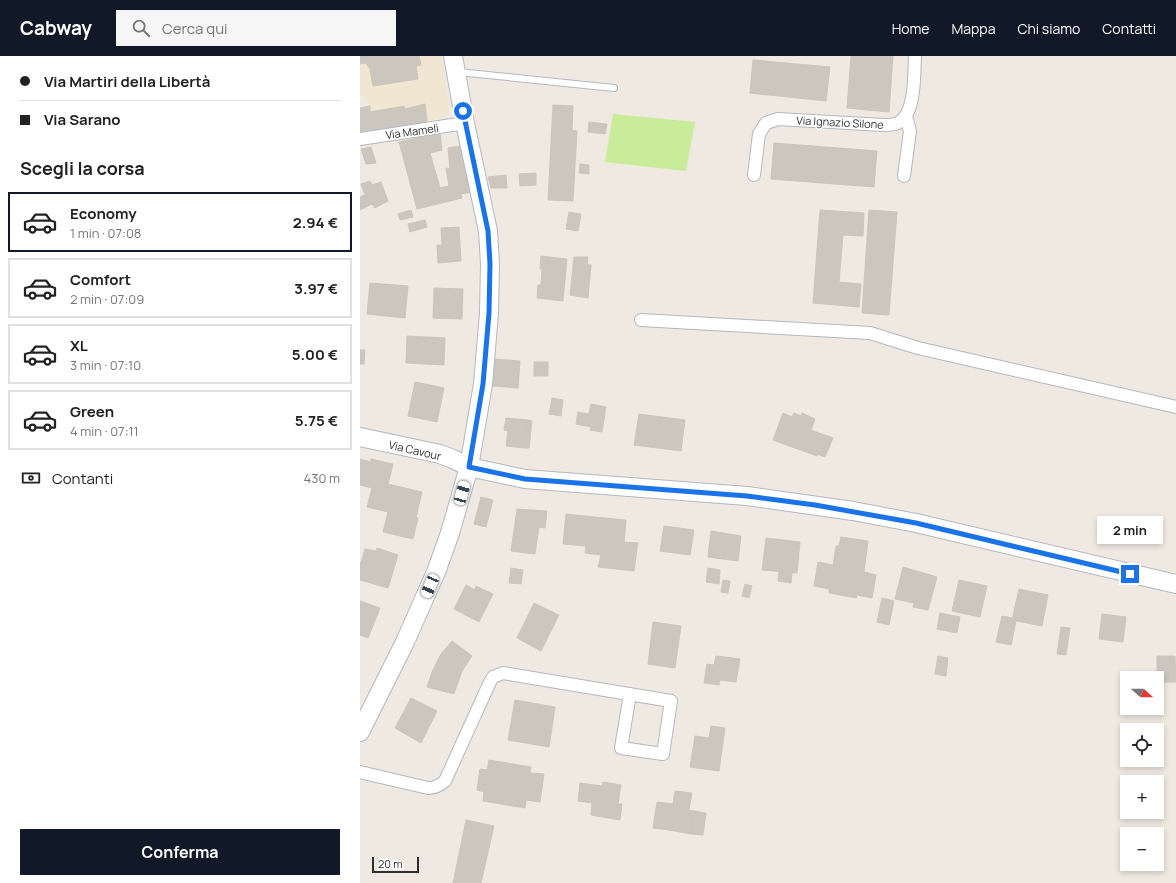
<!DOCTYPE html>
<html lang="it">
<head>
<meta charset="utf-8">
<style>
	body { margin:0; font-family:Manrope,sans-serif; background:#f6f6f6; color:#222; height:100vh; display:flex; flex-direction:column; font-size:15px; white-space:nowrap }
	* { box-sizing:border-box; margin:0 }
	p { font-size:13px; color:#767676 }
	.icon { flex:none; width:22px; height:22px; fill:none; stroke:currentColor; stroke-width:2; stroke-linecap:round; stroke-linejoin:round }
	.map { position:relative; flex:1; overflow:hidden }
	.drawer { display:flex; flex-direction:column; background:#fff; width:360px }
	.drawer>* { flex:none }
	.guide { display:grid; align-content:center; height:88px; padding:0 20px; background:#fff }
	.needle { width:26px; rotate:111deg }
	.tools { position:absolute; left:760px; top:615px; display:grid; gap:8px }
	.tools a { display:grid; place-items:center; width:44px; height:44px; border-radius:0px; background:#fff; box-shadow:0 2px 6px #0003; font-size:20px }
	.scale { position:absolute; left:12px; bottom:10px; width:47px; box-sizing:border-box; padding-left:4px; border:2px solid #2e2e2e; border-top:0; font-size:11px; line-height:14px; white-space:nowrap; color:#2e2e2e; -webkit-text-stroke:3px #fff; paint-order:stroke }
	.end { position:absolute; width:18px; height:18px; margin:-9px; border:5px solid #1a73e8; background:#fff; box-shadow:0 0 0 2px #fff }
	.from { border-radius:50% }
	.bubble { position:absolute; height:28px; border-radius:0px; background:#fff; box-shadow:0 2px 6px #0003; font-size:13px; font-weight:700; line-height:28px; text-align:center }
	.car { position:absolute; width:12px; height:24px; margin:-12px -6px; border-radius:5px; box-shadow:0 0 3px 1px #0007; background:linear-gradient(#fff 24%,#345 0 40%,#fff 0 76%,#345 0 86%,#fff 0) }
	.guide b { display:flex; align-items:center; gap:14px; height:38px; font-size:15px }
	.guide b+b { border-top:1px solid #e0e0e0 }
	.guide i { width:10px; height:10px; background:#222 }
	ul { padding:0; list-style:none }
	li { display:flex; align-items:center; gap:12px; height:60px; margin:0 8px 6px; padding:0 12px; border:2px solid #e0e0e0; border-radius:0px }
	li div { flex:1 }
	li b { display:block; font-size:15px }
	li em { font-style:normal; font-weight:700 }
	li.selected { border-color:#111827 }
	li>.icon { width:36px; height:36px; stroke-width:1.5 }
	h2 { padding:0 20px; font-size:18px; line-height:48px }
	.pay { display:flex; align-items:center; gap:10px; height:44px; padding:0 20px; font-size:15px }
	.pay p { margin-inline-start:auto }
	.primary-button { display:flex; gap:8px; margin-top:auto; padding:8px 20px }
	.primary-button a { flex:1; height:46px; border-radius:0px; background:#111827; color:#fff; font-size:16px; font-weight:700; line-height:46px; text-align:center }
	header { display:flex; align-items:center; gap:24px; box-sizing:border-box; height:56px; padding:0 20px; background:#111827; color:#fff }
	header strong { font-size:19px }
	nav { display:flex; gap:22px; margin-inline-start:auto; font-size:14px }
	.search { width:280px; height:36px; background:#f6f6f6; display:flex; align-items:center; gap:10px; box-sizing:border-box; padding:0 14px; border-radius:0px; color:#767676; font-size:15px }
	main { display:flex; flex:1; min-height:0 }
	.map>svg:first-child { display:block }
	.education { fill:#f0e6d1 }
	.pitch { fill:#c9ec9a }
	.building { fill:#cbc7bf; stroke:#cbc5ba }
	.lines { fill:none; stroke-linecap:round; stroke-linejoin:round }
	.lane-casing { stroke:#b4b7c1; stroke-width:8 }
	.street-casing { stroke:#b4b7c1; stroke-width:14 }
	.secondary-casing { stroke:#b4b7c1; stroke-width:20 }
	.lane { stroke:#fff; stroke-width:6 }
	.street { stroke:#fff; stroke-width:12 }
	.secondary { stroke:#fff; stroke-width:18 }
	.route { stroke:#1a73e8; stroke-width:5 }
	.labels { text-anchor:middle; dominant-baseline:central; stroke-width:3; stroke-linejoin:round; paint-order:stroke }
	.street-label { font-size:11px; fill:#2e2e2e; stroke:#fff }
</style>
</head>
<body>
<header>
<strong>Cabway</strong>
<div class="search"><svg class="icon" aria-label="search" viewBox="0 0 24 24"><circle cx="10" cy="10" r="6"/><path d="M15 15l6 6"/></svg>Cerca qui</div>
<nav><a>Home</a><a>Mappa</a><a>Chi siamo</a><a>Contatti</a></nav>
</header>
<main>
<section class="drawer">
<div class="guide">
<b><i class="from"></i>Via Martiri della Libertà</b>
<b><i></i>Via Sarano</b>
</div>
<h2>Scegli la corsa</h2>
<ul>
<li class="selected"><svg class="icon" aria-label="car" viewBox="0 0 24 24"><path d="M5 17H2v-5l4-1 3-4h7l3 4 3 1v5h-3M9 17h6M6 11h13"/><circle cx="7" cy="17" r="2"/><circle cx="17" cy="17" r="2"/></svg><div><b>Economy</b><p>1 min · 07:08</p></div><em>2.94 €</em></li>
<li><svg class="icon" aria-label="car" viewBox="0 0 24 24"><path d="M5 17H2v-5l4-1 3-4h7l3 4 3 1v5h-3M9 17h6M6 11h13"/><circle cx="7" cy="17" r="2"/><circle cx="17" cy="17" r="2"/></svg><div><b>Comfort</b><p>2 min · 07:09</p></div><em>3.97 €</em></li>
<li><svg class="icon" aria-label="car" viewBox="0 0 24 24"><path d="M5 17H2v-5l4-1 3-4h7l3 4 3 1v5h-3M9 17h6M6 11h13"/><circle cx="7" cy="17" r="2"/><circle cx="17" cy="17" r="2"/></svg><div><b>XL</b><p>3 min · 07:10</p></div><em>5.00 €</em></li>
<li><svg class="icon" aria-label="car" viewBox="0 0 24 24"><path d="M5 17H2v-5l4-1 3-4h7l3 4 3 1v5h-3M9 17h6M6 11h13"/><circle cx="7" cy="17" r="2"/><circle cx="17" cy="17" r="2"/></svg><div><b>Green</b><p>4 min · 07:11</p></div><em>5.75 €</em></li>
</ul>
<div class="pay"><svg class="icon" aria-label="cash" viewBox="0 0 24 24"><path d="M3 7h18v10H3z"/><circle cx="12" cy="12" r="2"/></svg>Contanti<p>430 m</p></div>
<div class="primary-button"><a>Conferma</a></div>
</section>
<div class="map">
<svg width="816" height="827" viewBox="0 0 816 827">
	<rect width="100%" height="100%" fill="#efe9e1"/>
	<polygon class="education" points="0,0 81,0 89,54 84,61 48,70 44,50 10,56 10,50 0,37"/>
	<polygon class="pitch" points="253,58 335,66 326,115 245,106"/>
	<g class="building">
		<polygon points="0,0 59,0 61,9 56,10 58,23 13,30 10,13 6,7 0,8"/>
		<polygon points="491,0 533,0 529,56 487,52"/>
		<polygon points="393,4 470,11 466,45 390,37"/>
		<polygon points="65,48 67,65 48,70 45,53"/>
		<polygon points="193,49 213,50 212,74 217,75 213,145 188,144"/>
		<polygon points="10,50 10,56 44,50 48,70 0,77 0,52"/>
		<polygon points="229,66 247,68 245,78 228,76"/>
		<polygon points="80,77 82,94 70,97 80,132 89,130 86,112 90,113 88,92 106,89 112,136 101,138 102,142 57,153 39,86"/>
		<polygon points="414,87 517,95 514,131 411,123"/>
		<polygon points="11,91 16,107 6,108 1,93"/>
		<polygon points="220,108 229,109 229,118 219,117"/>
		<polygon points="176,117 176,129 160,130 159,118"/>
		<polygon points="146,119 147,132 131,132 128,121"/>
		<polygon points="10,125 12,129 21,126 28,145 15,152 12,148 0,154 0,141 5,139 1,128"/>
		<polygon points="51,154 53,161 40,164 38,158"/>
		<polygon points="460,154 504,157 503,180 483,179 479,226 501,228 499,251 453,247"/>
		<polygon points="509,154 537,156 529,259 502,257"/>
		<polygon points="209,156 221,158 218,175 206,173"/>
		<polygon points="65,164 67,171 50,176 48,168"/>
		<polygon points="99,171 101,205 78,207 77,189 82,189 81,172"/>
		<polygon points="181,200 207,203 203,245 177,242 178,229 181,229 182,213 180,213"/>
		<polygon points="214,201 228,201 227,208 231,209 228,242 210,239"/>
		<polygon points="10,227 48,230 45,262 7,258"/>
		<polygon points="74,232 103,233 102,263 73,262"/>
		<polygon points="47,280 85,282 84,309 46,307"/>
		<polygon points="0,294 5,294 4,308 0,308"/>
		<polygon points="134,303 160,305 158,332 133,330"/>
		<rect x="174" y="306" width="14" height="14"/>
		<polygon points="55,326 84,332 77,366 48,360"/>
		<polygon points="192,342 203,344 201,360 189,358"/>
		<polygon points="231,348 246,351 242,376 230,374 231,371 216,368 218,356 229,358"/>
		<polygon points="423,357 432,361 434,357 441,360 442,357 455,363 451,374 473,382 465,401 457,398 457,400 413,384"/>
		<polygon points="279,358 325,364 321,395 274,389"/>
		<polygon points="146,362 168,364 165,392 146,390 148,375 144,374"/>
		<polygon points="168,364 172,365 169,392 165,392"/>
		<polygon points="0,403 11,406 11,403 33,408 28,428 62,436 56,461 58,462 53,483 23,476 28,456 7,451 12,432 0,429"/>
		<polygon points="121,441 133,444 126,471 114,468"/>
		<polygon points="157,453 187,455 185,472 179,471 175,498 151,495"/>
		<polygon points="206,458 234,461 233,468 259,470 256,501 225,497 226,490 203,488"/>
		<polygon points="234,461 266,464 264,486 278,487 277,493 257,490 259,470 233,468"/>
		<polygon points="304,470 334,474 330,499 300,495"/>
		<polygon points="351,475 381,480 378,505 348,501"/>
		<polygon points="481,481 508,485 504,516 516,519 512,542 497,539 496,542 469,537 469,533 454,530 458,506 473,509 476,490 479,490"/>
		<polygon points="406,482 440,486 437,517 402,514"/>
		<polygon points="257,490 277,493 274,515 238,511 241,499 256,501"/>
		<polygon points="17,492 38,499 28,532 0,524 0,509 5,493 16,495"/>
		<polygon points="543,511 577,521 568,554 553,551 554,547 535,543"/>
		<polygon points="151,512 163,514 161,528 149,527"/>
		<polygon points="348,512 360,514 359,528 346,526"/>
		<polygon points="419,515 432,517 431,527 418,525"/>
		<polygon points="363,524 370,525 368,537 361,536"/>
		<polygon points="599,524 627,530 620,561 592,555"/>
		<polygon points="385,528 392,530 389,542 382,540"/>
		<polygon points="106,529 115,534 116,530 133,538 119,566 94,553"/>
		<polygon points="659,533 688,539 682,570 652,564"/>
		<polygon points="522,542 534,545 529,569 517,566"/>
		<polygon points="0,545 20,552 8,582 0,579"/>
		<polygon points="174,547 199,559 181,595 157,582"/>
		<polygon points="580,557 600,561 597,577 577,573"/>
		<polygon points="742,558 766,561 763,586 739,583"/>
		<polygon points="642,560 653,562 652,564 656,565 651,589 636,586"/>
		<polygon points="293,566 321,570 315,612 288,608"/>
		<polygon points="701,571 710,572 706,599 697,598"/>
		<polygon points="92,585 112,600 102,615 94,638 67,631 72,616 81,598"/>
		<polygon points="356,600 380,603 376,626 360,624 359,629 344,627 347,608 354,609"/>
		<polygon points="578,600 588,602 586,620 575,618"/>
		<polygon points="797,600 815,600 816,626 797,626"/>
		<polygon points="51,642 77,655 61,687 35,672"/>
		<polygon points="155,644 195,651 189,691 148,684"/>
		<polygon points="351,670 365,672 359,715 330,711 335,680 349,682"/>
		<polygon points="129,704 171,711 165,752 123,745 124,736 117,734 120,713 127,714"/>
		<polygon points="170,717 184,718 180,746 166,744"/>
		<polygon points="243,726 261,729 258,748 262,748 260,764 231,759 232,747 218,745 220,727 242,730"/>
		<polygon points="315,735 332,737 328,759 333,760 331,778 309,774"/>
		<polygon points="297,746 313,748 309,774 293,772"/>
		<polygon points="329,754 346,757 343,779 331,778 333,760 328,759"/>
		<polygon points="106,764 134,770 121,827 93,827"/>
	</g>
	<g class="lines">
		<g class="lane-casing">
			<polyline id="lane" points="98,16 254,32"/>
		</g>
		<g class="street-casing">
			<g id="street">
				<polyline points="0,83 105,67"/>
				<path d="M 394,119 L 399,78 L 406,67 L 418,63 L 523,69 C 527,69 534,69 538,67 C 556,58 554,18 555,0"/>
				<polyline points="544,120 550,75 546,60"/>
				<polyline points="281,264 510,277 558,292 816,351"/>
				<path d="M 0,716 L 68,732 C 75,732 79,730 85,725 L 130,626 L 133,621 L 143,617 L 311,645 L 303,698 L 261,692 L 270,638"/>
			</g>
		</g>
		<g class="secondary-casing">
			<g id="secondary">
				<polyline points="0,381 80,398 93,403 109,411 165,423 387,440 493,455 556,467 816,528"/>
				<polyline points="0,676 45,586 76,516 90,477 109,411 123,328 129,257 130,208 128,175 105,67 93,0"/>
			</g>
		</g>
		<use href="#lane" class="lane"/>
		<use href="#street" class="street"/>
		<use href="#secondary" class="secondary"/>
	</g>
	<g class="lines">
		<polyline class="route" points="103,55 128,175 130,208 129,257 123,328 109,411 165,423 387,440 455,449 556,467 770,518"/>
	</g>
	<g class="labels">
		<g class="street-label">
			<text transform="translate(480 66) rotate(3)">Via Ignazio Silone</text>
			<text transform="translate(52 75) rotate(-8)">Via Mameli</text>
			<text transform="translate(55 394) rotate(13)">Via Cavour</text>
		</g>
	</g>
</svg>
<div class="tools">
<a><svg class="needle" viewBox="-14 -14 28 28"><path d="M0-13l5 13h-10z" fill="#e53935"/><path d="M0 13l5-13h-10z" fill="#767676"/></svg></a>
<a><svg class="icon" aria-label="locate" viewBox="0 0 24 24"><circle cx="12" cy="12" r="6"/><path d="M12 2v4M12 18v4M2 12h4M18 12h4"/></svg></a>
<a>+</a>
<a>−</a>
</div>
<div class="scale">20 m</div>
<i class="end from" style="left:103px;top:55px"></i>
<i class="end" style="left:770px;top:518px"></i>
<div class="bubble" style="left:737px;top:460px;width:66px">2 min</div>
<i class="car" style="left:102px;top:437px;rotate:16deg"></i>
<i class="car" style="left:70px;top:530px;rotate:203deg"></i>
</div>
</main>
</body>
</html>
